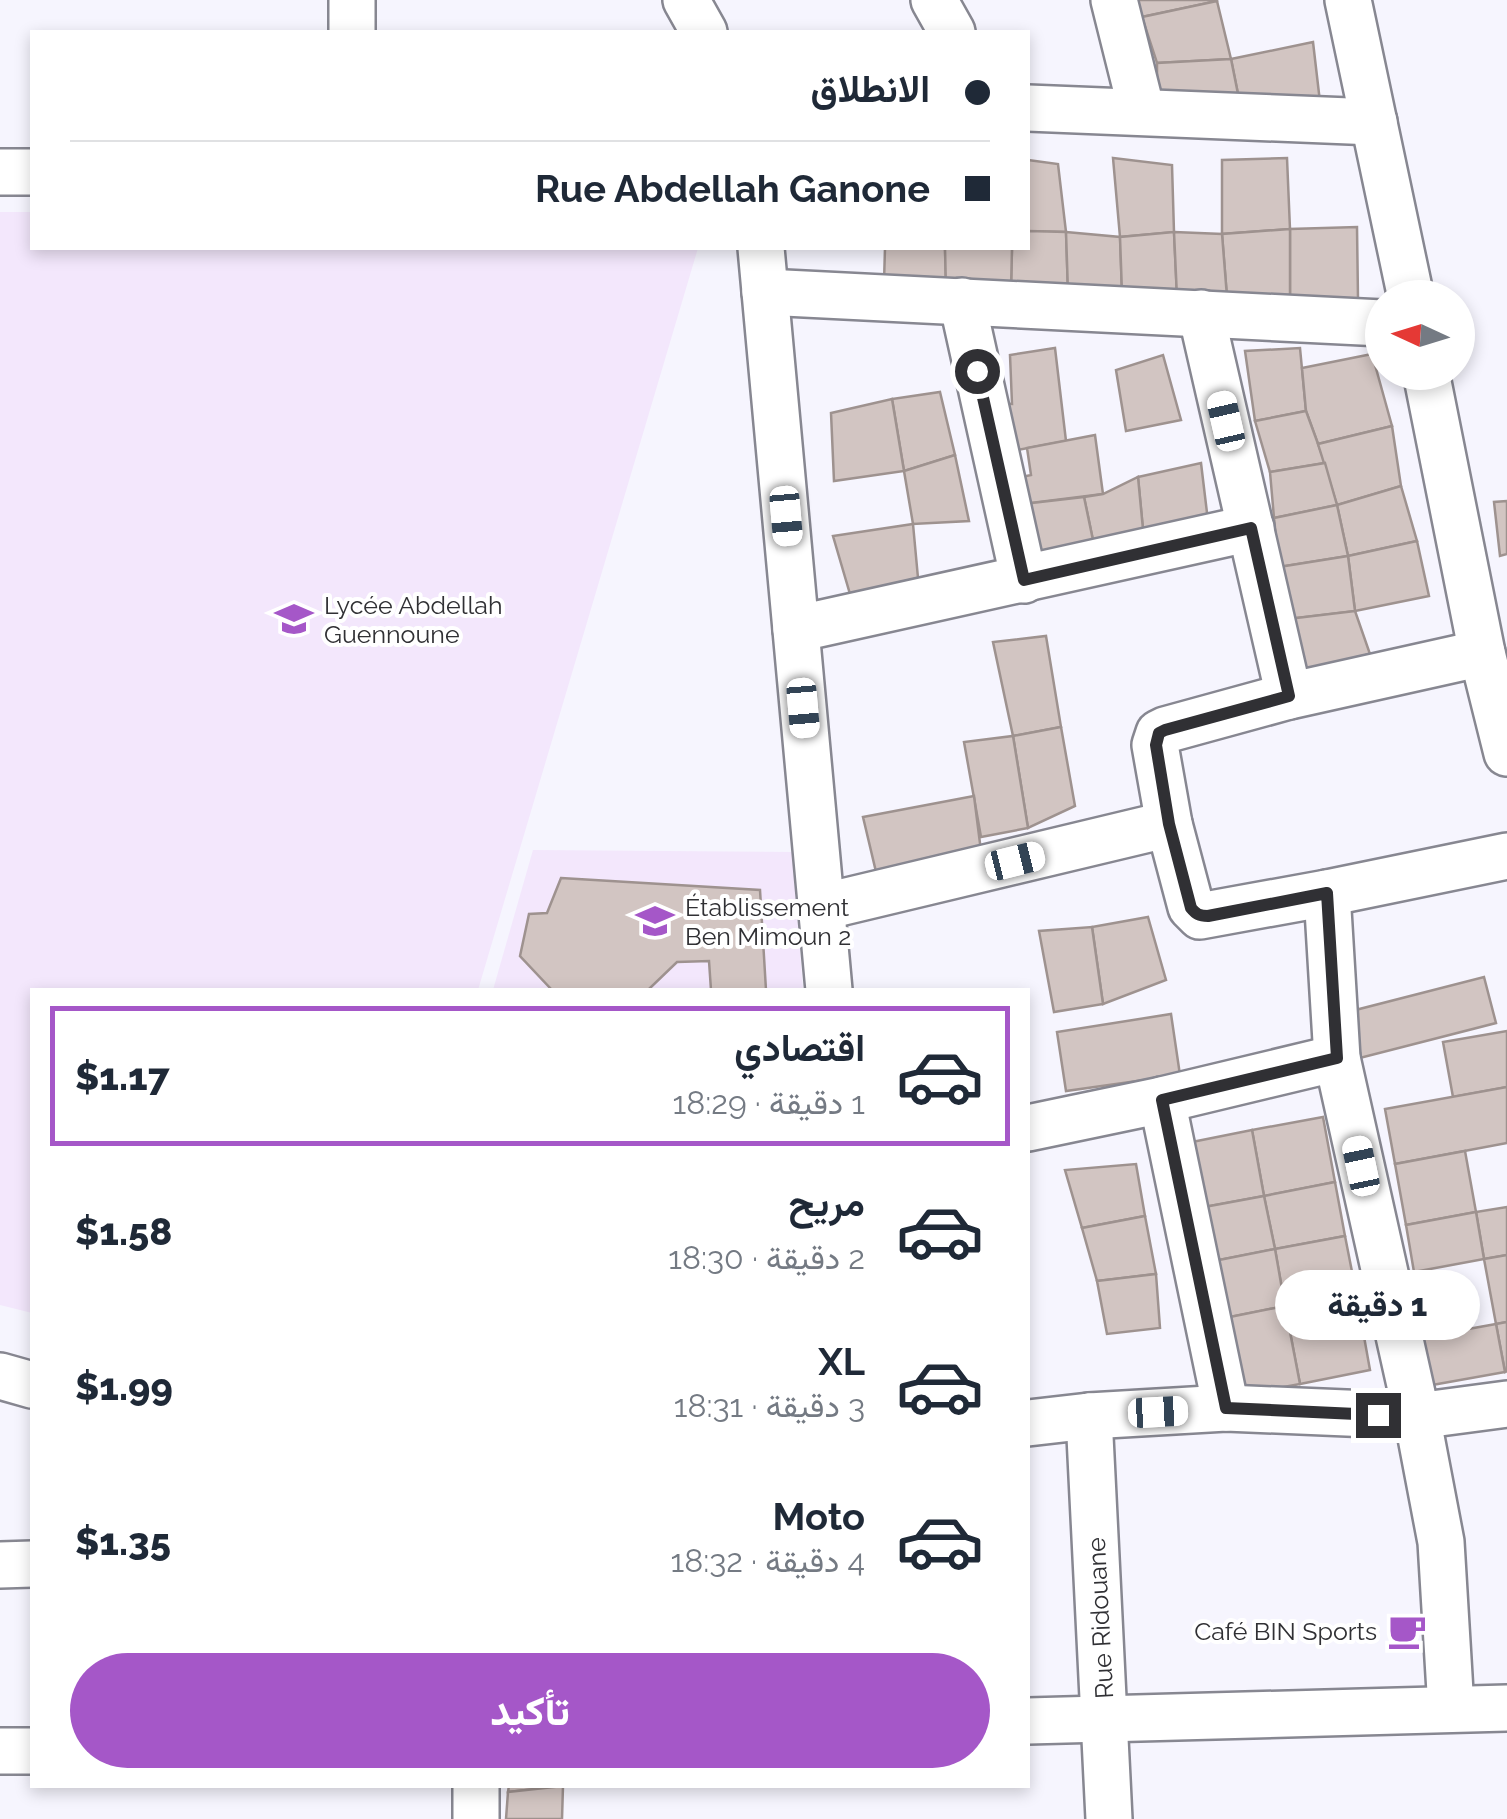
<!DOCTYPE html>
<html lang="ar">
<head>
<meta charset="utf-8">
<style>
	body { margin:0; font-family:Raleway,Vazirmatn,sans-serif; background:#f6f6f7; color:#1f2937; direction:rtl; height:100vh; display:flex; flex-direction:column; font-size:38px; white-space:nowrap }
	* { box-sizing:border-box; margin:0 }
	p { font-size:32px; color:#747a83 }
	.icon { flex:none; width:55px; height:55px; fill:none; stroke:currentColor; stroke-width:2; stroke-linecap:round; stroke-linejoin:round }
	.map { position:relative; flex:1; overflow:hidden; direction:ltr }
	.sheet { position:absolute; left:30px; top:988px; width:1000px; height:800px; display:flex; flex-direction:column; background:#fff; border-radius:0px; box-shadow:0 5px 15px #0003; direction:rtl }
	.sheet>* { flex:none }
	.banner { position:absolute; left:30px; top:30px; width:1000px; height:220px; border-radius:0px; box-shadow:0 5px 15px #0003; direction:rtl; display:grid; align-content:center; height:220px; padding:0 40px; background:#fff }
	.needle { width:65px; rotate:274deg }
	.tools { position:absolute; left:1365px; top:280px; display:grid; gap:20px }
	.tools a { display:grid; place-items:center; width:110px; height:110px; border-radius:50%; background:#fff; box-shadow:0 5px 15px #0003; font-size:50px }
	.end { position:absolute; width:45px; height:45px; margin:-22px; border:12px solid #303034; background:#fff; box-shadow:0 0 0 5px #fff }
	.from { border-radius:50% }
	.bubble { position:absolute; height:70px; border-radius:35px; background:#fff; box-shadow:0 5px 15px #0003; font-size:32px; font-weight:800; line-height:70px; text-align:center; direction:rtl }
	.car { position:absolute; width:30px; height:60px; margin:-30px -15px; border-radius:12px; box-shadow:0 0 8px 2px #0007; background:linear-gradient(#fff 24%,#345 0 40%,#fff 0 76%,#345 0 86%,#fff 0) }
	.banner b { display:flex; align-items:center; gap:35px; height:95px; font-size:38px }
	.banner b+b { border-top:2px solid #e0e1e3 }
	.banner i { width:25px; height:25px; background:#1f2937 }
	ul { padding:18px 0 0; list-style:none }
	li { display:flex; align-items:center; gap:30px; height:140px; margin:0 20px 15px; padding:0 20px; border:5px solid transparent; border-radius:0px }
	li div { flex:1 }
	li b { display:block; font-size:38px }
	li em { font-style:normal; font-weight:800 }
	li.active { border-color:#a557c8 }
	li>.icon { width:90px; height:90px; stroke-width:1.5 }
	.action { display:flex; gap:20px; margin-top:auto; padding:20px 40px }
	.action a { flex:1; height:115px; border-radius:60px; background:#a557c8; color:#fff; font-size:40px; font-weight:800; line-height:115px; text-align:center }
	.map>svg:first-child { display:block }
	.education { fill:#f3e7fc }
	.building { fill:#d2c5c2; stroke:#9e928f; stroke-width:2.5 }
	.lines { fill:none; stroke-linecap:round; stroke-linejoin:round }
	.minor-casing { stroke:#878791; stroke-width:50 }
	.minor { stroke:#fff; stroke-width:45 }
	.route { stroke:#303034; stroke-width:12 }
	.labels { text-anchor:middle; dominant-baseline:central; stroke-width:8; stroke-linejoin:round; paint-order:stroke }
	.poi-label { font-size:25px; fill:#303034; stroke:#fff; text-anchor:start }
	.street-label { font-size:25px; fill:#303034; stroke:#fff }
</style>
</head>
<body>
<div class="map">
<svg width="1507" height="1819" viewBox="0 0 1507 1819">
	<rect width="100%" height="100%" fill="#f6f5fe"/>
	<g class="education">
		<polygon points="0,212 32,212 32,248 698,248 478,990 32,990 32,1313 0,1305"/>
		<polygon points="533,850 792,852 803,990 493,990"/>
	</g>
	<g class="building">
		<polygon points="1137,0 1217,0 1217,1 1142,17"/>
		<polygon points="1217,1 1231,59 1157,63 1142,17"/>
		<polygon points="1313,42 1320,102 1240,104 1231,59"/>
		<polygon points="1231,59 1240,104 1157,106 1157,63"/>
		<polygon points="1113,158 1172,165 1174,232 1120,237"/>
		<polygon points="1287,158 1290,229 1222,234 1222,160"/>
		<polygon points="1028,160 1058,164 1066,232 1028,231"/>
		<polygon points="1357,227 1358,299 1290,300 1290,229"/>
		<polygon points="1290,229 1290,300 1227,297 1222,234"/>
		<polygon points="1028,231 1066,232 1068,292 1011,288 1012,248 1028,248"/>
		<polygon points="1066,232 1120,237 1122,293 1068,292"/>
		<polygon points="1174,232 1177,297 1122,293 1120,237"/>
		<polygon points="1174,232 1222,234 1227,297 1177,297"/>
		<polygon points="885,248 945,248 946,288 884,282"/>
		<polygon points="945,248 1012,248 1011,288 946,288"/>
		<polygon points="1055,348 1066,441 1006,452 997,403 1012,404 1010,355"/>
		<polygon points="1300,348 1306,411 1255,421 1245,351"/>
		<polygon points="1372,354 1392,426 1318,444 1306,411 1302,368"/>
		<polygon points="1163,355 1181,420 1126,431 1116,370"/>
		<polygon points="940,392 955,455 904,471 892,399"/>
		<polygon points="892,399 904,471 834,481 831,413"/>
		<polygon points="1306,411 1325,463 1270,472 1255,421"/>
		<polygon points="1392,426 1401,486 1337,505 1318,444"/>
		<polygon points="1095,435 1103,494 1023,504 1013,479 1031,475 1027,448"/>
		<polygon points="955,455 969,521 913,524 904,471"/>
		<polygon points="1201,463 1208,521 1144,540 1138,477"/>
		<polygon points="1325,463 1337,505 1274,518 1270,472"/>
		<polygon points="1138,477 1144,540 1094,545 1084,497 1103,494"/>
		<polygon points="1401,486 1417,541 1348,556 1337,505"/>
		<polygon points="1084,497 1094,545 1037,563 1023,504"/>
		<polygon points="1507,501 1507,554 1500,556 1494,502"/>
		<polygon points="1337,505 1348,556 1279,567 1274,518"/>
		<polygon points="913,524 918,578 850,594 833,536"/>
		<polygon points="1417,541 1429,596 1355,611 1348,556"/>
		<polygon points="1348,556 1355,611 1288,619 1279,567"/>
		<polygon points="1355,611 1370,654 1299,671 1288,619"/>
		<polygon points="1046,636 1061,727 1013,736 993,642"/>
		<polygon points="1061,727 1075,806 1028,828 1013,736"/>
		<polygon points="1013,736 1028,828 981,837 964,742"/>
		<polygon points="974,796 982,859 877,876 863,817"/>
		<polygon points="561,878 760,890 766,990 711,990 709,961 677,962 648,990 552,990 520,956 529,914 547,913"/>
		<polygon points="1148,917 1166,980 1103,1004 1092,927"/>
		<polygon points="1092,927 1103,1004 1054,1012 1039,931"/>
		<polygon points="1484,977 1496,1023 1352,1060 1340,1014"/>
		<polygon points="1171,1014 1180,1075 1066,1091 1057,1032"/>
		<polygon points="1507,1031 1507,1087 1453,1097 1443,1042"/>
		<polygon points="1507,1087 1507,1143 1395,1164 1385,1109"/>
		<polygon points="1323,1117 1335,1182 1264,1196 1252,1130"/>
		<polygon points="1252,1130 1264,1196 1199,1208 1187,1143"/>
		<polygon points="1465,1151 1476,1212 1406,1225 1395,1164"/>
		<polygon points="1136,1164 1145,1216 1082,1228 1065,1170"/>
		<polygon points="1335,1182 1345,1236 1275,1249 1264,1196"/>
		<polygon points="1264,1196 1275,1249 1209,1262 1199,1208"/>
		<polygon points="1507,1207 1507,1255 1484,1259 1476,1212"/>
		<polygon points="1476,1212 1484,1259 1414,1272 1406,1225"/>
		<polygon points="1145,1216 1156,1274 1097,1281 1082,1228"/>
		<polygon points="1345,1236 1356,1292 1285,1306 1275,1249"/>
		<polygon points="1275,1249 1285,1306 1220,1319 1209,1262"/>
		<polygon points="1507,1255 1507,1322 1496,1324 1484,1259"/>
		<polygon points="1156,1274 1160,1328 1107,1334 1097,1281"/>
		<polygon points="1356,1292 1370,1370 1300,1384 1285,1306"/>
		<polygon points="1285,1306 1300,1384 1235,1396 1220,1319"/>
		<polygon points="1507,1322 1507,1371 1505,1372 1496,1324"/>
		<polygon points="1496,1324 1505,1372 1421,1387 1413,1339"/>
		<polygon points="509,1785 563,1785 563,1786 508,1792"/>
		<polygon points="563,1786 562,1819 506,1819 508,1792"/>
	</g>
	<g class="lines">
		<g class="minor-casing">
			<g id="minor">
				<polyline points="686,0 704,32"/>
				<polyline points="934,0 952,32"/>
				<polyline points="1114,0 1142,112"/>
				<polyline points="1348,0 1411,298"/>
				<polyline points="352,32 352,0"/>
				<polyline points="1028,108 1374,122"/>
				<polyline points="0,172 32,172"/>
				<polyline points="761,248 829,990"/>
				<polyline points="765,292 1382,323"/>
				<polyline points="962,301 1024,580"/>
				<polyline points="1201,313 1289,696"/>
				<polyline points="1426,372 1482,653 1507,753"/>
				<polyline points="796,629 1251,528"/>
				<polyline points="1482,653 1289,696 1165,730 1159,733 1155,745 1169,824 1191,907 1200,916 1327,893 1507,856"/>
				<polyline points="1327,893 1337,1058 1417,1416 1441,1542 1451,1709"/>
				<polyline points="822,907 1169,824"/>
				<polyline points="1162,1100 1226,1408"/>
				<polyline points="1028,1128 1162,1100 1337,1058"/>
				<polyline points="0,1376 32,1385"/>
				<polyline points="1089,1416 1109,1819"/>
				<polyline points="1028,1423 1089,1416 1226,1408 1417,1416 1507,1404"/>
				<polyline points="0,1565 32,1564"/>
				<polyline points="1028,1721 1507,1708"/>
				<polyline points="0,1751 32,1751"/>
				<polyline points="476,1819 476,1785"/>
			</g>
		</g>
		<use href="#minor" class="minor"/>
	</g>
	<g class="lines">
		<path class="route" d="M 977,371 L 1024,580 L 1251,528 L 1289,696 L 1165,730 L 1159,733 L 1156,745 L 1169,824 L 1191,908 C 1196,914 1199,916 1208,916 L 1327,893 L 1337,1058 L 1162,1100 L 1226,1408 L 1378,1415"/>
	</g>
	<defs>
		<g id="school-bare" transform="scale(3)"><path d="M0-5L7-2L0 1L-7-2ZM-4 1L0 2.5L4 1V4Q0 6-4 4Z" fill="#a557c8" stroke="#fff" stroke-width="2.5" paint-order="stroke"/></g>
		<g id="cafe-bare" transform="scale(3)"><path d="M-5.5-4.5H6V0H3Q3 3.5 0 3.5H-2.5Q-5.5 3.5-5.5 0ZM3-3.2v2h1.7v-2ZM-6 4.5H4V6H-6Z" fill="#a557c8" stroke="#fff" stroke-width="2.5" paint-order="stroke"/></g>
	</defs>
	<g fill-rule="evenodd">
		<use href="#school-bare" x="294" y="619"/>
		<use href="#school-bare" x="655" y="921"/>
		<use href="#cafe-bare" x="1407" y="1631"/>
	</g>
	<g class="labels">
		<g class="poi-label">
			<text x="324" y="605">Lycée Abdellah<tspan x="324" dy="29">Guennoune</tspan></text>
			<text x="685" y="907">Établissement<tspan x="685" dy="29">Ben Mimoun 2</tspan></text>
			<text x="1377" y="1631" text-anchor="end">Café BIN Sports</text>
		</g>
		<g class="street-label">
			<text transform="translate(1100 1618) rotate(-93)">Rue Ridouane</text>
		</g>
	</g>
</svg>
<div class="tools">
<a><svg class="needle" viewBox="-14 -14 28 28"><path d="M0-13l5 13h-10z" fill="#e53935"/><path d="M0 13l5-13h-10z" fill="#747a83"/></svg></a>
</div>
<i class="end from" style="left:977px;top:371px"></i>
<i class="end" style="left:1378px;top:1415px"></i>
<div class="bubble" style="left:1275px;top:1270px;width:205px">1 دقيقة</div>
<i class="car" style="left:1226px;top:421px;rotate:347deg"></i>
<i class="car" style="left:786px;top:516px;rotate:175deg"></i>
<i class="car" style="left:803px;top:708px;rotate:175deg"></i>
<i class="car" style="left:1015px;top:861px;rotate:76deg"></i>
<i class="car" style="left:1361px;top:1166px;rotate:348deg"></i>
<i class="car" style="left:1158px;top:1412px;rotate:87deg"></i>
<div class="banner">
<b><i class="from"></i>الانطلاق</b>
<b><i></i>Rue Abdellah Ganone</b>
</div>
<section class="sheet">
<ul>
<li class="active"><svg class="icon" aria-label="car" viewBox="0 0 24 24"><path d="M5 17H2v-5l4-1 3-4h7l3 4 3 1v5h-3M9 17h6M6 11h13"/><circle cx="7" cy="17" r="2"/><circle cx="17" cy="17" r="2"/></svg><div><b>اقتصادي</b><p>1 دقيقة · 18:29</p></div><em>$1.17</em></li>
<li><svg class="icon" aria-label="car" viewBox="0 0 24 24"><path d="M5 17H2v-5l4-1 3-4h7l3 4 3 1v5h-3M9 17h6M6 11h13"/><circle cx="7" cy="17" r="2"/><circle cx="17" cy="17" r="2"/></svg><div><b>مريح</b><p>2 دقيقة · 18:30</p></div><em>$1.58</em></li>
<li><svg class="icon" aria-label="car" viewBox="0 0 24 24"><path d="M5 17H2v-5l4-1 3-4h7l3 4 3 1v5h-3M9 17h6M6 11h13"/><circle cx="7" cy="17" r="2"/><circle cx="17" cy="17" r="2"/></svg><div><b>XL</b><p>3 دقيقة · 18:31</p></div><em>$1.99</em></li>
<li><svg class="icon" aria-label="car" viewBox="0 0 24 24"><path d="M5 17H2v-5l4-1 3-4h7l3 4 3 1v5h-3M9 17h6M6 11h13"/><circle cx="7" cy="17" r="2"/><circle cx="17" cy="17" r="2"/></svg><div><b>Moto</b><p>4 دقيقة · 18:32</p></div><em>$1.35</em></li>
</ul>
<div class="action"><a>تأكيد</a></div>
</section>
</div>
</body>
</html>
